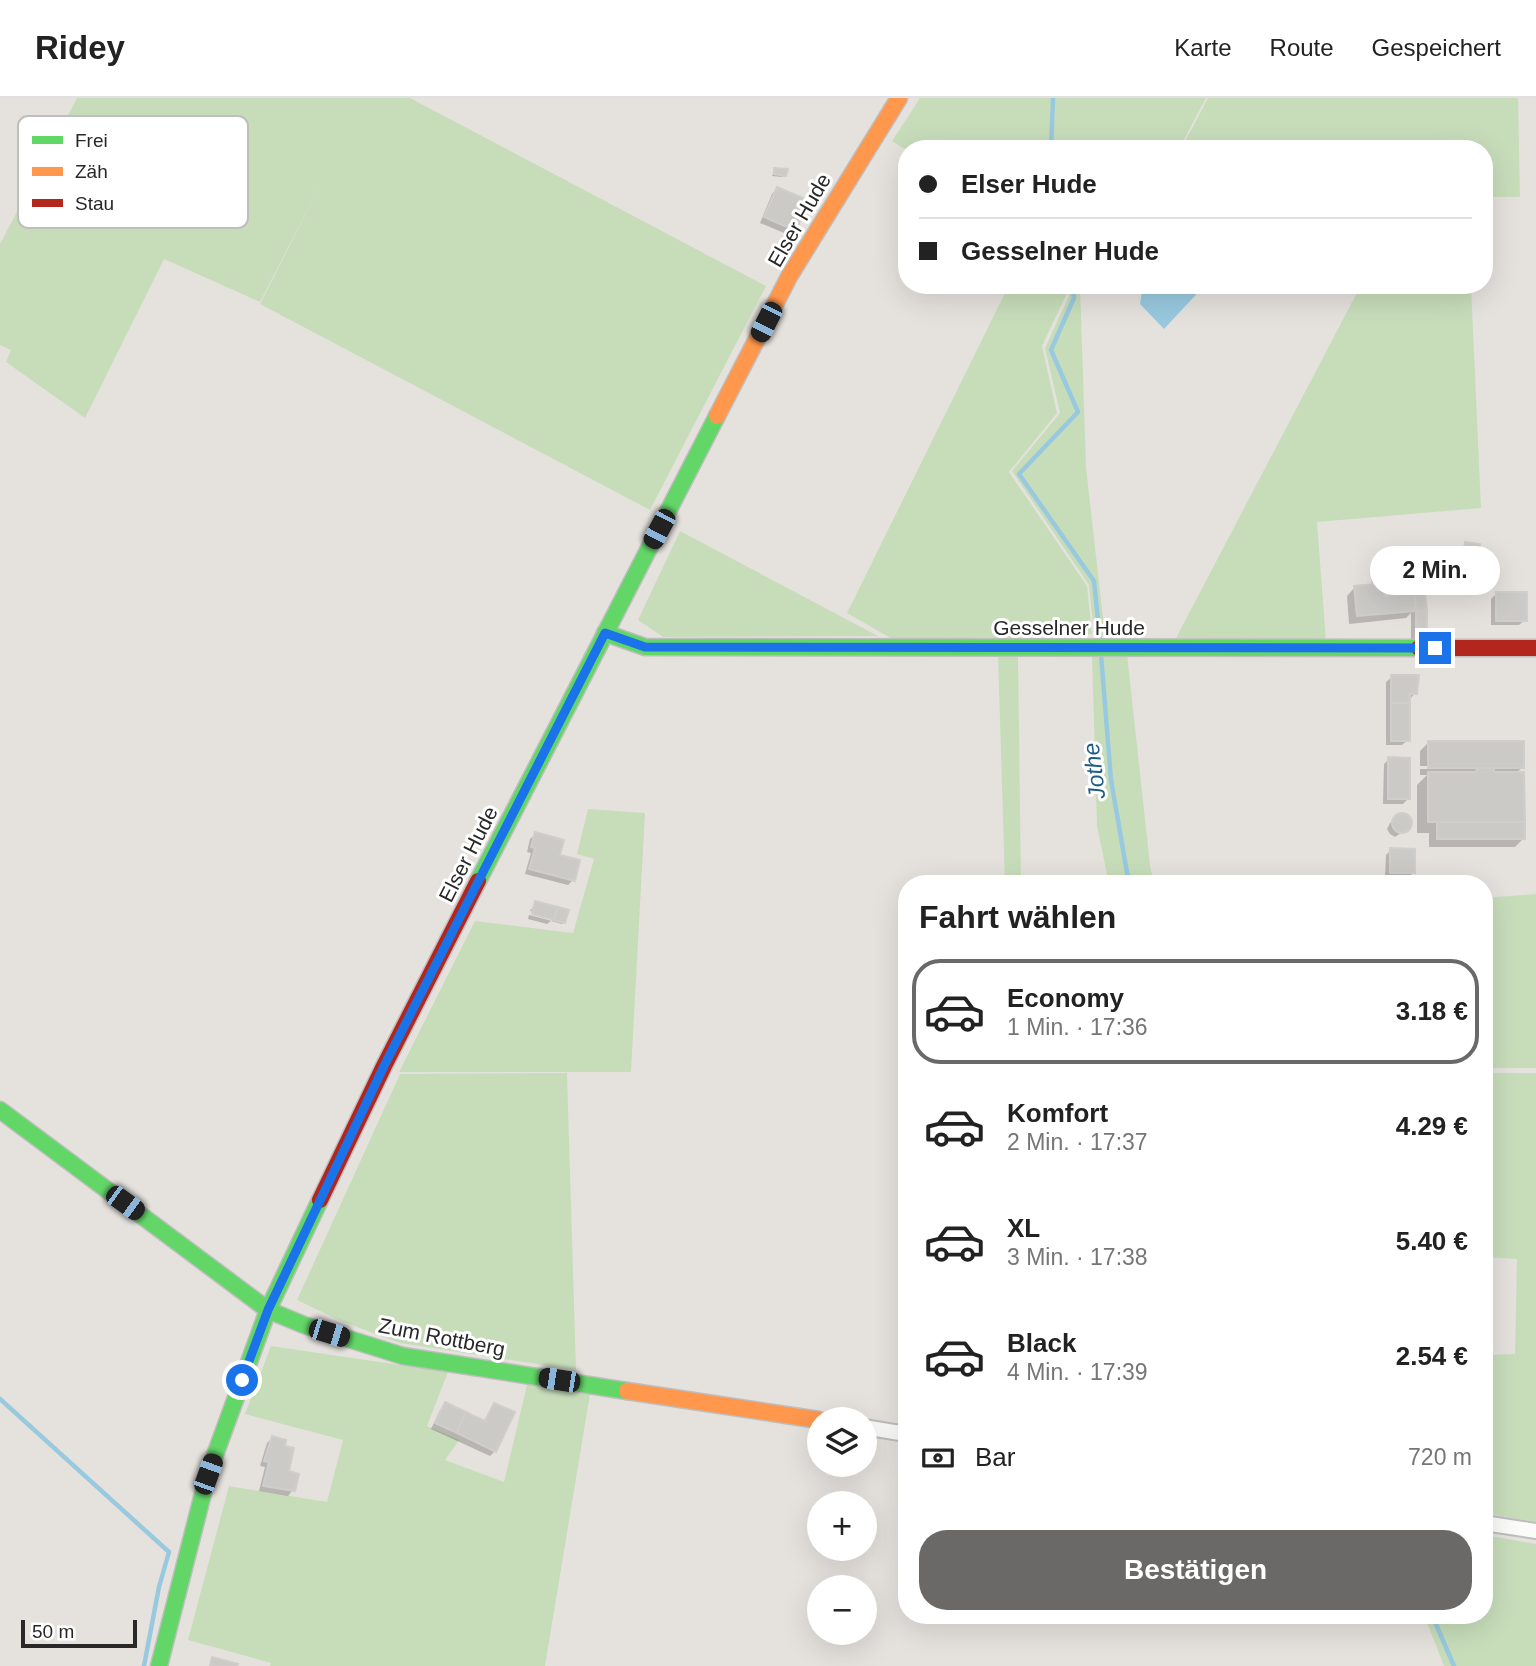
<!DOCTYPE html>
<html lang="de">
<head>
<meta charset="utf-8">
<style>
	body { margin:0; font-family:Arial,sans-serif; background:#f6f6f6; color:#222; height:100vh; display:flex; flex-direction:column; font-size:26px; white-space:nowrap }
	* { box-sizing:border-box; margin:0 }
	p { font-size:23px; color:#767676 }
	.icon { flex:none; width:38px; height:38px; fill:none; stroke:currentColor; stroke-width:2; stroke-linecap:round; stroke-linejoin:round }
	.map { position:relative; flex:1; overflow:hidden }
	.drawer { position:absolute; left:898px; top:777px; width:595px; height:749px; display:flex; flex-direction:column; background:#fff; border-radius:28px; box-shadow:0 7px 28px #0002 }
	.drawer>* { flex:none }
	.guide { position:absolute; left:898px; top:42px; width:595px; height:154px; border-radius:28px; box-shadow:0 7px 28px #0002; display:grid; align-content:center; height:154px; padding:0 21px; background:#fff }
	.controls { position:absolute; left:807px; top:1309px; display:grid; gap:14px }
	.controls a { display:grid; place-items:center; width:70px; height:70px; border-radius:50%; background:#fff; box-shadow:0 7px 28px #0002; font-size:35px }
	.scale { position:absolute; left:21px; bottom:18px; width:116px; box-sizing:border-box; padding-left:7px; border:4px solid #282828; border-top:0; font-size:19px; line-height:24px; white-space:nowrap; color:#282828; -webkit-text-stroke:5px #fff; paint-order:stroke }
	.end { position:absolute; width:32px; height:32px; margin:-16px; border:9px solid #1a73e8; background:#fff; box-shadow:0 0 0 4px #fff }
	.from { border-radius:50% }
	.bubble { position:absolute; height:49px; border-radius:24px; background:#fff; box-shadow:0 7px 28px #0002; font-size:23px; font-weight:800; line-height:49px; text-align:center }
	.car { position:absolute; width:21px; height:42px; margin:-21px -10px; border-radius:9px; box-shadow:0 0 5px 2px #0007; background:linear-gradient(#222 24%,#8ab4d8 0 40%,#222 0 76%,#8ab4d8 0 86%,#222 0) }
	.guide b { display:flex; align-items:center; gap:24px; height:66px; font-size:26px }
	.guide b+b { border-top:2px solid #e0e0e0 }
	.guide i { width:18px; height:18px; background:#222 }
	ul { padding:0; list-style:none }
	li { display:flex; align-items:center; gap:21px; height:105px; margin:0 14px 10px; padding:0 7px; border:4px solid transparent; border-radius:28px }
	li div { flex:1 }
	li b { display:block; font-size:26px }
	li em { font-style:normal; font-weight:800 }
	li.on { border-color:#6a6968 }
	li>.icon { width:63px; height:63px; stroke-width:1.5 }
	h2 { padding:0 21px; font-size:32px; line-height:84px }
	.pay { display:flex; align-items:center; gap:18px; height:77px; padding:0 21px; font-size:26px }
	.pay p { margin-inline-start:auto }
	.cta { display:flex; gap:14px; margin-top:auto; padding:14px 21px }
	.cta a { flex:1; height:80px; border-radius:28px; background:#6a6968; color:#fff; font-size:28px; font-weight:800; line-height:80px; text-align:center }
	header { display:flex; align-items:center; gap:42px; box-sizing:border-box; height:98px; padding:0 35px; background:#fff; border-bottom:2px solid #e0e0e0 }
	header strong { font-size:33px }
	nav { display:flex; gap:38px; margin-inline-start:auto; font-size:24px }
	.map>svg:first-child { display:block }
	.green { fill:#c7ddba }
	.water { fill:#99c9df }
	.shadow { fill:#0003 }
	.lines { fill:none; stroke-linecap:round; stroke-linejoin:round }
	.stream { stroke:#99c9df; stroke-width:4.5 }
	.building { fill:#cccac7; stroke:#d0ceca; stroke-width:2 }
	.street-casing { stroke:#bfbebf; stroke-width:18 }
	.fast-casing { stroke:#bfbebf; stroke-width:19 }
	.slow-casing { stroke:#bfbebf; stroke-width:19 }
	.jam-casing { stroke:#bfbebf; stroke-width:19 }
	.street { stroke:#fbfbfa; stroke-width:14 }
	.fast { stroke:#63d668; stroke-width:16 }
	.slow { stroke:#ff974d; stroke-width:16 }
	.jam { stroke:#b3261e; stroke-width:16 }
	.route { stroke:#1a73e8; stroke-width:9 }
	.labels { text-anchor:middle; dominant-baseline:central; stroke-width:6; stroke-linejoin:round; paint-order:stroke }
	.street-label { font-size:21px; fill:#282828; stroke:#fff }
	.water-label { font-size:23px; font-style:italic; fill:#1d5c86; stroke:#fff }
	.key { fill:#fff; stroke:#bebebe; stroke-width:2 }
	.key-label { font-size:19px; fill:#282828 }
</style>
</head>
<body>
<header>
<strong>Ridey</strong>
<nav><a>Karte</a><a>Route</a><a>Gespeichert</a></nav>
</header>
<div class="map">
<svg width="1536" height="1568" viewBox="0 0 1536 1568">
	<rect width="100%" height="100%" fill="#e5e2de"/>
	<g class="green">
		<polygon points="77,0 410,0 766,188 650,412 260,206 324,80 260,204 164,161 85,320 6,264 11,252 0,247 0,146"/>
		<polygon points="920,0 1206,0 1179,51 906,52 892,43"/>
		<polygon points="1208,0 1518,0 1520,99 1484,99 1484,51 1181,51"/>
		<polygon points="1009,187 1066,187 1066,197 1042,248 1057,315 1009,374 1087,488 1092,536 996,541 894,542 847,515"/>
		<polygon points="1068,187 1080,187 1086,369 1105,538 1094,536 1089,487 1012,373 1060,315 1045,250 1069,198"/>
		<polygon points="1361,187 1471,187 1481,410 1317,424 1326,544 1176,540"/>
		<polygon points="680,433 878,538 663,539 638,522"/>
		<polygon points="1127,556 1150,767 1154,786 1109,786 1097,728 1092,559"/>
		<polygon points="1018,557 1021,786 1005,786 998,558"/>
		<polygon points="588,711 645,715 631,974 399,974 475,823 573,835 594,761 577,756"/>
		<polygon points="1536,796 1536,970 1484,970 1484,800"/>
		<polygon points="567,975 576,1272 400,1245 341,1223 297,1202 400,976"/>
		<polygon points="1484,975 1536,975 1536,1424 1484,1415 1484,1257 1515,1256 1517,1161 1484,1159"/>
		<polygon points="271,1248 448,1274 427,1328 459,1342 445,1362 504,1384 527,1287 590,1296 545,1568 270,1568 271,1565 188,1542 229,1388 327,1404 343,1342 245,1316"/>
		<polygon points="1484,1437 1536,1446 1536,1568 1444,1568 1424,1517 1484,1517"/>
	</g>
	<polygon class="water" points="1143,187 1205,187 1164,231 1140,206"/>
	<g class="shadow">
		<polygon points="775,71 785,77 782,79 772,78"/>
		<polygon points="777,91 794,132 789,137 760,125 772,96"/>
		<polygon points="1466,446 1473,489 1468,494 1456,493 1461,451"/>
		<polygon points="1381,470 1383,500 1425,512 1425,538 1420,543 1411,543 1411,515 1406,520 1349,526 1347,498 1355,489 1372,488 1371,473"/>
		<polygon points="1496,496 1525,522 1519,527 1491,527 1491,501"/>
		<polygon points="1392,579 1415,595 1410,601 1408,642 1402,647 1386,647 1386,584"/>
		<polygon points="1429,644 1523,669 1515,676 1523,741 1515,749 1429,749 1429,735 1417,735 1417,687 1427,677 1420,677 1420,671 1477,671 1481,668 1420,668 1420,653"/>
		<polygon points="1389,661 1408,701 1403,706 1383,706 1384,666"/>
		<polygon points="1402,717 1407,719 1410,725 1407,731 1395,739 1390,736 1387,731 1390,725"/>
		<polygon points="536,736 573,782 568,787 525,776 531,755 527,754 530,741"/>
		<polygon points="1391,752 1414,774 1408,780 1385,779 1386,757"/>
		<polygon points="536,805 564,824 562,826 551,823 547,826 528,821 529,817 552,823 552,819 530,813"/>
		<polygon points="445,1307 483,1324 494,1307 495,1353 490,1358 431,1331 440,1312"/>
		<polygon points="272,1340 293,1392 288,1398 259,1393 265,1369 260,1368 267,1345"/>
	</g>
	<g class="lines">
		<g class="stream">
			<polyline points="1051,51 1053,0"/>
			<polyline points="1072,187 1074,200 1051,252 1078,314 1019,376 1094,483 1100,541"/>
			<polyline points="1101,556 1111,682 1129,786"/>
			<polyline points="0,1301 169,1454 159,1489 144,1568"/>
			<polyline points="1432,1517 1454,1568"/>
		</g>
	</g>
	<g class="building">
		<polygon points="774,70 788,71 786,78 774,76"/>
		<polygon points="777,89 808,102 796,133 764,119"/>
		<polygon points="1465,444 1480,446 1475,490 1460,488"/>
		<polygon points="1382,468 1384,485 1374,486 1372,470"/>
		<polygon points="1384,485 1385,498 1415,496 1416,513 1357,518 1354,488"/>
		<rect x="1496" y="494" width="31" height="29"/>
		<polygon points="1425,495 1427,512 1416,513 1415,496"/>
		<polygon points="1427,512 1427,538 1416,539 1416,513"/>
		<polygon points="1391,577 1419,577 1417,596 1410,596 1410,605 1391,605"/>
		<rect x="1391" y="605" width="19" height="38"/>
		<rect x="1428" y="643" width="96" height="27"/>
		<polygon points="1388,659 1410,660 1410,701 1388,701"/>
		<polygon points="1476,670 1494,670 1494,674 1524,674 1525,724 1428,724 1428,674 1477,674"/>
		<circle cx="1402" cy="725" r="10"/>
		<rect x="1437" y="724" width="88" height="17"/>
		<polygon points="535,734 564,742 560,757 580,762 575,783 529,771 535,750 531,749"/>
		<polygon points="1390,750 1415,751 1415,775 1390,775"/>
		<polygon points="535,803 558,809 554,822 532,816"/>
		<polygon points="558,809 569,812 565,825 554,822"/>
		<polygon points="445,1304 466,1314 457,1335 435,1325"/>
		<polygon points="494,1305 515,1314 496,1354 457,1335 466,1314 485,1323"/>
		<polygon points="272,1338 286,1342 285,1348 294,1350 289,1373 299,1376 295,1393 263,1388 269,1364 264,1363"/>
		<polygon points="212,1559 238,1566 237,1568 210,1568"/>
	</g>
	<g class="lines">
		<g class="street-casing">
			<g id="street">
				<polyline points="864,1329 906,1336"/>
				<polyline points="1484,1425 1536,1433"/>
			</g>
		</g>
		<g class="fast-casing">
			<g id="fast">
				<polyline points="605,535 645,549 1419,550"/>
				<polyline points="478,783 717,318"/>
				<polyline points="0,1012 268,1212 304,1227 403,1258 627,1293"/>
				<polyline points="159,1568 208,1376 268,1212 320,1102"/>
			</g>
		</g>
		<g class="slow-casing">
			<g id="slow">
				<polyline points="717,318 790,177 899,0"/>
				<polyline points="627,1293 819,1322"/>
			</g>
		</g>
		<g class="jam-casing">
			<g id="jam">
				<polyline points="1419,550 1536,550"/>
				<polyline points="320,1102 384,968 478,783"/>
			</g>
		</g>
		<use href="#street" class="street"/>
		<use href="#fast" class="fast"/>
		<use href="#slow" class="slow"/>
		<use href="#jam" class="jam"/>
	</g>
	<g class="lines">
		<polyline class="route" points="242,1282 268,1212 384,968 605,535 645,549 1435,550"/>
	</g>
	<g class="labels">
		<g class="street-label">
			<text transform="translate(799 122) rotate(-60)">Elser Hude</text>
			<text x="1069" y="529">Gesselner Hude</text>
			<text transform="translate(468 756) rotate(-63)">Elser Hude</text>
			<text transform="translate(442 1239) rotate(11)">Zum Rottberg</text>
		</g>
		<g class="water-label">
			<text transform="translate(1094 673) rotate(-97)">Jothe</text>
		</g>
	</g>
	<rect x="18" y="18" width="230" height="112" rx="10" class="key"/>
	<rect x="32" y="38" width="31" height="8" fill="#63d668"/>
	<rect x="32" y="69" width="31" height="9" fill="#ff974d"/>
	<rect x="32" y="101" width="31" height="8" fill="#b3261e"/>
	<g class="key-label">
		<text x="75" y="49">Frei</text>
		<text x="75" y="80">Zäh</text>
		<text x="75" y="112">Stau</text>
	</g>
</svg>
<div class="controls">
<a><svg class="icon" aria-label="layers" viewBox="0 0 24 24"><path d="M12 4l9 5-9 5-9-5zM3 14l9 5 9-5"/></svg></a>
<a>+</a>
<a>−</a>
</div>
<div class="scale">50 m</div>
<i class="end from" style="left:242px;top:1282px"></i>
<i class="end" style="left:1435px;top:550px"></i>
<div class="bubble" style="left:1370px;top:448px;width:130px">2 Min.</div>
<i class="car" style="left:766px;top:224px;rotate:207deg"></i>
<i class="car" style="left:659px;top:431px;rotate:208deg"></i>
<i class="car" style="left:125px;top:1105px;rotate:126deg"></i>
<i class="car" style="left:329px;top:1235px;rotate:107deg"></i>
<i class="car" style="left:559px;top:1282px;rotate:279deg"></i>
<i class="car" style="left:208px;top:1376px;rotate:20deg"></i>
<div class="guide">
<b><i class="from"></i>Elser Hude</b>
<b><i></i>Gesselner Hude</b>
</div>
<section class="drawer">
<h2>Fahrt wählen</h2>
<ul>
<li class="on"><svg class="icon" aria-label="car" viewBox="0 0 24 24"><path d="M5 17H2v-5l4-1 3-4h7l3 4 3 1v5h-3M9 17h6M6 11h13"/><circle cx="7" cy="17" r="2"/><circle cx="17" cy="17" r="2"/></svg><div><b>Economy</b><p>1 Min. · 17:36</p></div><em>3.18 €</em></li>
<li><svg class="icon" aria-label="car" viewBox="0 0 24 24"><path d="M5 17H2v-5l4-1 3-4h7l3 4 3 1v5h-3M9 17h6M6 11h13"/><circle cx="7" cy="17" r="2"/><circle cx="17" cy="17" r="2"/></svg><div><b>Komfort</b><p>2 Min. · 17:37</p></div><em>4.29 €</em></li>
<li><svg class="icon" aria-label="car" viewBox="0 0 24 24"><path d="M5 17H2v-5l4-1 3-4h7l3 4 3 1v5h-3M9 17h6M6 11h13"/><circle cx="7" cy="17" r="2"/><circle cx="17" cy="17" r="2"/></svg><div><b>XL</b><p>3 Min. · 17:38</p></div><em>5.40 €</em></li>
<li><svg class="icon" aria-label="car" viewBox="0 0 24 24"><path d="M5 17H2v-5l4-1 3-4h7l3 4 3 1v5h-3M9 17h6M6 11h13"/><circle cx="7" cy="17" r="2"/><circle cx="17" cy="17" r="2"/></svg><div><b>Black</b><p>4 Min. · 17:39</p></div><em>2.54 €</em></li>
</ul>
<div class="pay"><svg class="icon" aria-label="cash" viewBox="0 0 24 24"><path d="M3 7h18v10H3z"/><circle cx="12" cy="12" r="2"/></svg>Bar<p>720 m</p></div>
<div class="cta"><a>Bestätigen</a></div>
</section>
</div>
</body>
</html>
